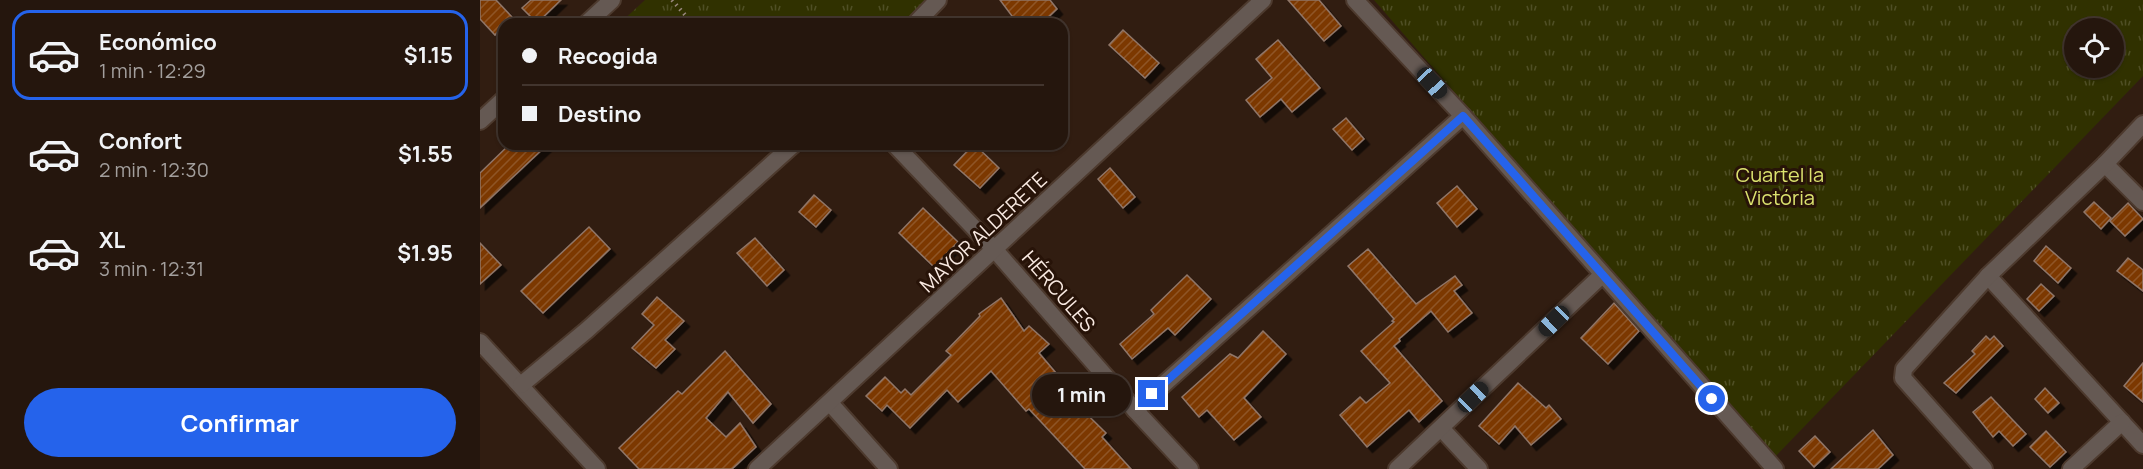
<!DOCTYPE html>
<html lang="es">
<head>
<meta charset="utf-8">
<style>
	body { margin:0; font-family:Manrope,sans-serif; background:#2d1f16; color:#f1f3f6; height:100vh; display:flex; flex-direction:column; font-size:22px; white-space:nowrap }
	* { box-sizing:border-box; margin:0 }
	p { font-size:20px; color:#a39f9d }
	.icon { flex:none; width:33px; height:33px; fill:none; stroke:currentColor; stroke-width:2; stroke-linecap:round; stroke-linejoin:round }
	.map { position:relative; flex:1; overflow:hidden }
	.panel { display:flex; flex-direction:column; background:#25160d; width:480px }
	.panel>* { flex:none }
	.guide { position:absolute; left:18px; top:18px; width:570px; height:132px; border-radius:18px; box-shadow:0 2px 4px #0004,0 0 0 2px #42352e; display:grid; align-content:center; height:132px; padding:0 24px; background:#25160d }
	.buttons { position:absolute; left:1584px; top:18px; display:grid; gap:12px }
	.buttons a { display:grid; place-items:center; width:60px; height:60px; border-radius:50%; background:#25160d; box-shadow:0 2px 4px #0004,0 0 0 2px #42352e; font-size:30px }
	.end { position:absolute; width:27px; height:27px; margin:-14px; border:8px solid #2563eb; background:#fff; box-shadow:0 0 0 3px #fff }
	.from { border-radius:50% }
	.bubble { position:absolute; height:42px; border-radius:21px; background:#25160d; box-shadow:0 2px 4px #0004,0 0 0 2px #42352e; font-size:20px; font-weight:700; line-height:42px; text-align:center }
	.car { position:absolute; width:18px; height:36px; margin:-18px -9px; border-radius:8px; box-shadow:0 0 4px 2px #0007; background:linear-gradient(#222 24%,#8ab4d8 0 40%,#222 0 76%,#8ab4d8 0 86%,#222 0) }
	.guide b { display:flex; align-items:center; gap:21px; height:57px; font-size:22px }
	.guide b+b { border-top:2px solid #42352e }
	.guide i { width:15px; height:15px; background:#f1f3f6 }
	ul { padding:10px 0 0; list-style:none }
	li { display:flex; align-items:center; gap:18px; height:90px; margin:0 12px 9px; padding:0 12px; border:3px solid transparent; border-radius:18px }
	li div { flex:1 }
	li b { display:block; font-size:22px }
	li em { font-style:normal; font-weight:700 }
	li.active { border-color:#2563eb }
	li>.icon { width:54px; height:54px; stroke-width:1.5 }
	.action { display:flex; gap:12px; margin-top:auto; padding:12px 24px }
	.action a { flex:1; height:69px; border-radius:36px; background:#2563eb; color:#fff; font-size:24px; font-weight:700; line-height:69px; text-align:center }
	main { display:flex; flex:1; min-height:0 }
	.map>svg:first-child { display:block }
	.park { fill:url(#park-tufts); fill-rule:evenodd }
	.building { fill:url(#building-hatch); stroke:#907668; stroke-width:1.5; filter:url(#shadow) }
	.lines { fill:none; stroke-linecap:round; stroke-linejoin:round }
	.street-casing { stroke:#4d3a2e; stroke-width:20 }
	.path { stroke:#99887e; stroke-width:4; stroke-dasharray:1.5 4.5; stroke-linecap:butt }
	.street { stroke:#655953; stroke-width:16 }
	.route { stroke:#2563eb; stroke-width:8 }
	.labels { text-anchor:middle; dominant-baseline:central; stroke-width:6; stroke-linejoin:round; paint-order:stroke }
	.park-label { font-size:20px; fill:#dce36f; stroke:#271308 }
	.street-label { font-size:20px; fill:#f9eae2; stroke:#271308 }
</style>
</head>
<body>
<main>
<section class="panel">
<ul>
<li class="active"><svg class="icon" aria-label="car" viewBox="0 0 24 24"><path d="M5 17H2v-5l4-1 3-4h7l3 4 3 1v5h-3M9 17h6M6 11h13"/><circle cx="7" cy="17" r="2"/><circle cx="17" cy="17" r="2"/></svg><div><b>Económico</b><p>1 min · 12:29</p></div><em>$1.15</em></li>
<li><svg class="icon" aria-label="car" viewBox="0 0 24 24"><path d="M5 17H2v-5l4-1 3-4h7l3 4 3 1v5h-3M9 17h6M6 11h13"/><circle cx="7" cy="17" r="2"/><circle cx="17" cy="17" r="2"/></svg><div><b>Confort</b><p>2 min · 12:30</p></div><em>$1.55</em></li>
<li><svg class="icon" aria-label="car" viewBox="0 0 24 24"><path d="M5 17H2v-5l4-1 3-4h7l3 4 3 1v5h-3M9 17h6M6 11h13"/><circle cx="7" cy="17" r="2"/><circle cx="17" cy="17" r="2"/></svg><div><b>XL</b><p>3 min · 12:31</p></div><em>$1.95</em></li>
</ul>
<div class="action"><a>Confirmar</a></div>
</section>
<div class="map">
<svg width="1663" height="469" viewBox="0 0 1663 469">
	<defs>
		<pattern id="park-tufts" width="24" height="20" patternUnits="userSpaceOnUse" patternTransform="scale(1.5)"><rect width="24" height="20" fill="#303100"/><path d="M3 7l-1-3M5 7V3M7 7l1-3M15 17l-1-3M17 17v-4M19 17l1-3" fill="none" stroke="#4f4f25"/></pattern>
		<pattern id="building-hatch" width="6" height="6" patternUnits="userSpaceOnUse" patternTransform="scale(1.5)"><rect width="6" height="6" fill="#7c3802"/><path d="M-1 1l2-2M0 6l6-6M5 7l2-2" fill="none" stroke="#8f5527"/></pattern>
		<filter id="shadow"><feDropShadow dx="5.5" dy="5.5" stdDeviation="0" flood-color="#0009"/></filter>
	</defs>
	<rect width="100%" height="100%" fill="#311d11"/>
	<g class="park">
		<polygon points="165,0 448,0 421,24 139,24"/>
		<path d="M 894,0 L 1663,0 L 1663,76 L 1293,459 ZM 1594,28 L 1634,28 L 1634,68 L 1594,68 Z"/>
	</g>
	<g class="building">
		<polygon points="0,0 16,0 33,18 24,24 15,35 0,19"/>
		<polygon points="51,0 81,0 57,23 42,8"/>
		<polygon points="520,0 570,0 577,9 561,24 538,24"/>
		<polygon points="808,0 839,0 861,26 844,41"/>
		<polygon points="643,30 679,63 665,78 629,45"/>
		<polygon points="798,40 840,88 812,112 801,99 780,117 766,100 792,78 776,59"/>
		<polygon points="866,118 884,139 872,150 853,129"/>
		<polygon points="30,144 68,144 0,208 0,173"/>
		<polygon points="494,144 519,168 500,188 474,165"/>
		<polygon points="630,168 655,197 643,208 618,179"/>
		<polygon points="977,186 997,209 977,227 957,203"/>
		<polygon points="334,195 351,210 336,227 319,212"/>
		<polygon points="1614,202 1631,218 1621,229 1604,212"/>
		<polygon points="1648,203 1663,219 1645,236 1630,221"/>
		<polygon points="443,208 478,242 454,267 419,233"/>
		<polygon points="109,227 130,249 63,313 41,291"/>
		<polygon points="275,238 304,270 287,286 257,253"/>
		<polygon points="0,243 21,265 0,284"/>
		<polygon points="1566,246 1591,268 1578,283 1554,261"/>
		<polygon points="888,249 936,304 975,276 982,285 974,291 992,313 968,332 951,311 919,339 920,341 914,346 962,401 939,422 929,410 887,447 860,415 880,397 886,403 910,383 881,351 914,322 912,321 914,319 868,266"/>
		<polygon points="1648,258 1663,270 1663,291 1637,271"/>
		<polygon points="707,275 731,299 695,335 688,328 652,359 640,344 674,314 671,310"/>
		<polygon points="1561,284 1574,296 1559,311 1547,299"/>
		<polygon points="177,297 204,321 185,340 195,349 176,368 152,348 174,325 162,314"/>
		<polygon points="521,298 544,331 549,326 569,344 559,353 582,380 577,385 626,433 622,437 651,469 605,469 549,409 546,411 511,371 478,402 467,390 430,428 407,405 402,411 386,396 405,377 421,393 425,389 431,395 471,355 466,351 500,316 499,314"/>
		<polygon points="1134,303 1159,331 1128,364 1101,338"/>
		<polygon points="783,331 806,354 764,398 781,417 754,440 727,410 719,417 702,397 750,354 758,358"/>
		<polygon points="1506,336 1510,340 1514,336 1523,346 1476,393 1464,383 1495,354 1492,351"/>
		<polygon points="245,351 291,404 273,423 248,392 226,418 246,437 260,423 276,447 252,469 159,469 139,448 198,391 202,394"/>
		<polygon points="1663,363 1663,402 1644,386"/>
		<polygon points="1038,383 1066,408 1069,405 1081,419 1051,445 1035,426 1019,444 999,426"/>
		<polygon points="1565,388 1579,403 1568,413 1555,399"/>
		<polygon points="1511,397 1546,434 1533,446 1519,431 1513,437 1493,412"/>
		<polygon points="1393,430 1413,455 1398,469 1351,469"/>
		<polygon points="1566,431 1586,452 1570,467 1550,447"/>
		<polygon points="1335,436 1350,452 1334,467 1319,451"/>
	</g>
	<g class="lines">
		<g class="street-casing">
			<g id="street">
				<polyline points="875,0 983,116 1295,469"/>
				<polyline points="106,24 132,0"/>
				<polyline points="435,24 458,0"/>
				<polyline points="0,121 24,99"/>
				<polyline points="414,144 515,250 655,410 710,469"/>
				<polyline points="1625,164 1663,202"/>
				<polyline points="1508,276 1663,445"/>
				<polyline points="0,342 117,469"/>
				<polyline points="41,385 107,330 314,144"/>
				<polyline points="350,403 409,469"/>
				<polyline points="655,410 983,116"/>
				<polyline points="961,428 999,469"/>
				<polyline points="277,469 783,0"/>
				<polyline points="917,469 1122,275"/>
				<polyline points="1504,469 1423,378 1424,369 1508,276 1625,164 1663,124"/>
				<polyline points="1591,469 1642,422"/>
			</g>
		</g>
		<g class="path">
			<polyline points="192,0 213,24"/>
			<polyline points="412,24 419,18"/>
		</g>
		<use href="#street" class="street"/>
	</g>
	<g class="lines">
		<polyline class="route" points="672,394 983,116 1232,399"/>
	</g>
	<g class="labels">
		<g class="park-label">
			<text x="1300" y="174">Cuartel la<tspan x="1300" dy="23">Victória</tspan></text>
		</g>
		<g class="street-label">
			<text transform="translate(503 232) rotate(-43)">MAYOR ALDERETE</text>
			<text transform="translate(579 291) rotate(49)">HÉRCULES</text>
		</g>
	</g>
</svg>
<div class="buttons">
<a><svg class="icon" aria-label="locate" viewBox="0 0 24 24"><circle cx="12" cy="12" r="6"/><path d="M12 2v4M12 18v4M2 12h4M18 12h4"/></svg></a>
</div>
<i class="end from" style="left:1232px;top:399px"></i>
<i class="end" style="left:672px;top:394px"></i>
<div class="bubble" style="left:552px;top:374px;width:99px">1 min</div>
<i class="car" style="left:952px;top:83px;rotate:137deg"></i>
<i class="car" style="left:1074px;top:321px;rotate:226deg"></i>
<i class="car" style="left:993px;top:397px;rotate:46deg"></i>
<div class="guide">
<b><i class="from"></i>Recogida</b>
<b><i></i>Destino</b>
</div>
</div>
</main>
</body>
</html>
